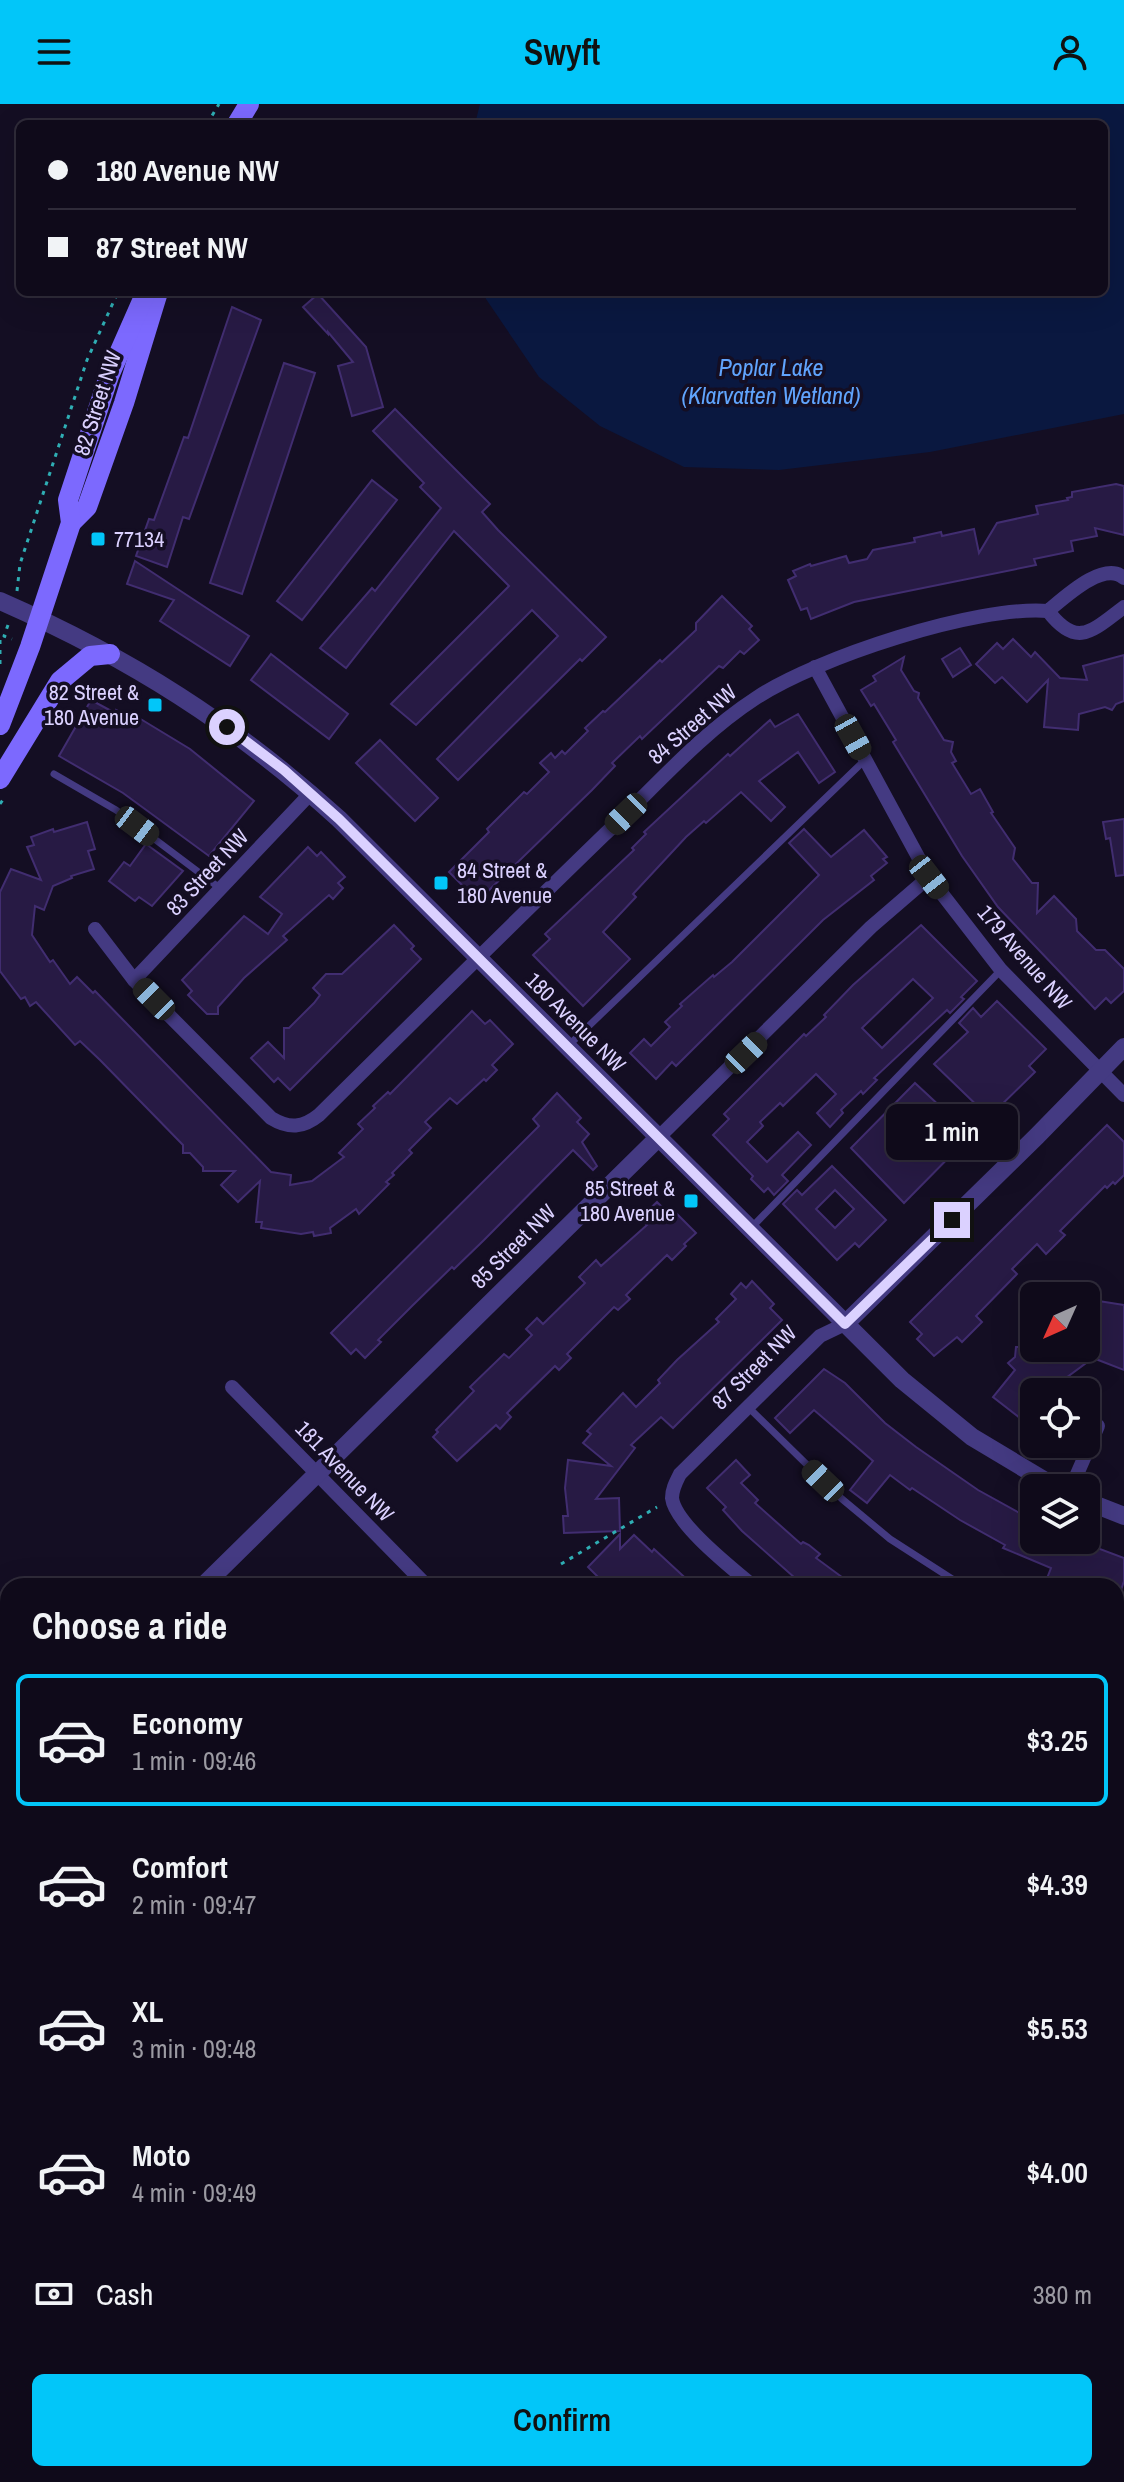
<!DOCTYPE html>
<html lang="en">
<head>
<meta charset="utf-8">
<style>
	body { margin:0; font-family:"Archivo Narrow",sans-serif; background:#181323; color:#f1f3f6; height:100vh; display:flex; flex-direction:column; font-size:30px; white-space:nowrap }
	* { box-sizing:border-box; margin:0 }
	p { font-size:26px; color:#9b9aa2 }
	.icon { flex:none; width:44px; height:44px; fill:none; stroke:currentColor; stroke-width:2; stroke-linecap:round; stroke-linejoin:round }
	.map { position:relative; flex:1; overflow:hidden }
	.side { position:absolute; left:0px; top:1474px; width:1124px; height:904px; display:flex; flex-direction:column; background:#0f0a1a; border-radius:24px 24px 0 0; box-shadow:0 8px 32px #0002,0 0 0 2px #2f2b39 }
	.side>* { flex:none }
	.banner { position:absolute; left:16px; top:16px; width:1092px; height:176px; border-radius:12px; box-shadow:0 8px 32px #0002,0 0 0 2px #2f2b39; display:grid; align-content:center; height:176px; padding:0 32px; background:#0f0a1a }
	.needle { width:52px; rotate:225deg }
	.buttons { position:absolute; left:1020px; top:1178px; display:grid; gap:16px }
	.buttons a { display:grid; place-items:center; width:80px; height:80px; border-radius:12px; background:#0f0a1a; box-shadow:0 8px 32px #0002,0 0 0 2px #2f2b39; font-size:40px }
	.end { position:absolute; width:36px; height:36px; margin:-18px; border:10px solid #dbd1ff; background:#111; box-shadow:0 0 0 4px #111 }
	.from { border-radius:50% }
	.bubble { position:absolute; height:56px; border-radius:12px; background:#0f0a1a; box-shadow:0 8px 32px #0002,0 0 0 2px #2f2b39; font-size:26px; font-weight:600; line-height:56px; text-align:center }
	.car { position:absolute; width:24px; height:48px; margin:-24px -12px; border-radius:10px; box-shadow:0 0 6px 2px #0007; background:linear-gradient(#222 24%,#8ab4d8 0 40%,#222 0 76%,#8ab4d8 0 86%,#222 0) }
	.banner b { display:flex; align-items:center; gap:28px; height:76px; font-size:30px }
	.banner b+b { border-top:2px solid #2f2b39 }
	.banner i { width:20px; height:20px; background:#f1f3f6 }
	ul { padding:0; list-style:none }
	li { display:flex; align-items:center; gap:24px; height:132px; margin:0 16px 12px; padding:0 16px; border:4px solid transparent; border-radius:12px }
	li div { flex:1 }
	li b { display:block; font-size:30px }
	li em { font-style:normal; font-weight:600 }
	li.active { border-color:#02c6f9 }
	li>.icon { width:72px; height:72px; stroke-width:1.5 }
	h2 { padding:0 32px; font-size:36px; line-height:96px }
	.pay { display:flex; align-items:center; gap:20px; height:88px; padding:0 32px; font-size:30px }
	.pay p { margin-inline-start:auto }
	.action { display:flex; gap:16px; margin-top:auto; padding:16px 32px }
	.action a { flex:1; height:92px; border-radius:12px; background:#02c6f9; color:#111; font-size:32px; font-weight:600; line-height:92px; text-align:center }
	header { display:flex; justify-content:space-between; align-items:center; height:104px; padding:0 32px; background:#02c6f9; color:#111; font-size:36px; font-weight:600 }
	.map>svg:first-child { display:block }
	.green { fill:#112b2d }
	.water { fill:#0a1840 }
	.building { fill:#271a44; stroke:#412d70; stroke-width:2; fill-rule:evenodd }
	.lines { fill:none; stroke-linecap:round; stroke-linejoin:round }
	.path { stroke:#2faeb4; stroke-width:3; stroke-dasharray:4 6; stroke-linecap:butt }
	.service { stroke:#443a82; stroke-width:7 }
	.minor { stroke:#443a82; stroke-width:14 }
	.tertiary { stroke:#443a82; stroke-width:18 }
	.secondary { stroke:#7c69fe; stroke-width:20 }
	.motorway { stroke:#fd4d8f; stroke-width:24 }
	.route { stroke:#dbd1ff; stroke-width:10 }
	.poi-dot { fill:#02c6f9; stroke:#140e23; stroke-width:3 }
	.labels { text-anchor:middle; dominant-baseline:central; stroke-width:7; stroke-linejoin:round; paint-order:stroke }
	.street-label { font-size:22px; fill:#dbd1ff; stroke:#140e23 }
	.poi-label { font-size:22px; fill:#dbd1ff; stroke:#140e23; text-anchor:start }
	.water-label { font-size:24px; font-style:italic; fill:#60a4fd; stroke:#140e23 }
</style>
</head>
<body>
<header><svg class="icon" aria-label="menu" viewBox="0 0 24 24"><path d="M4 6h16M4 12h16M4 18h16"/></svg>Swyft<svg class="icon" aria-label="person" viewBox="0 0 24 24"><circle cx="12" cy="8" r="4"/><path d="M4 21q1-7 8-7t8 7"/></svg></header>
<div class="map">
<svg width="1124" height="2378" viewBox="0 0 1124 2378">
	<rect width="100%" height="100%" fill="#140e23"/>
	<polygon class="green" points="1116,2344 1124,2350 1124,2378 1094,2378 1093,2370 1116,2370"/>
	<polygon class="water" points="480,0 1124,0 1124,310 930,348 779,366 684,363 600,322 539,273 486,195 484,188 1104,188 1104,20 475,20"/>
	<g class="building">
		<polygon points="318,190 366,243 383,303 352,312 338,262 353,258 328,228 328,230 303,203"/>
		<polygon points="232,203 261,216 189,415 183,413 167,463 136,452 149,415 154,416 184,333 188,334"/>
		<polygon points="284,259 315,269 242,490 210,479"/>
		<polygon points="395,305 490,400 482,408 498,426 606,533 582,557 580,555 458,676 437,655 558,532 532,506 416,621 391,600 509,482 454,427 346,564 320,544 372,484 375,487 441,404 420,383 424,379 373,327"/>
		<polygon points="372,376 397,396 302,516 277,497"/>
		<polygon points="1116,380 1124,382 1124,431 1095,424 1097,432 1071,437 1073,447 1034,455 1036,461 854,498 811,515 807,504 801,506 788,476 796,472 793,467 810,460 811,462 846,452 849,459 867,455 873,446 915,438 914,434 941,428 942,432 974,425 979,449 997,419 1038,410 1036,402 1068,396 1067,394 1072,393 1072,388"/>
		<polygon points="135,457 249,532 230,562 160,517 174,496 127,480"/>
		<polygon points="722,492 752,522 749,525 759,536 744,550 740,547 723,564 719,562 642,635 640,632 612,659 615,662 592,686 482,793 473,784 469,788 449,768 489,728 487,725 524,688 527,690 549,668 540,659 551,649 555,654 562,647 565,650 588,627 585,624 603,607 605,608 660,556 662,558 696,526 696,519"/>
		<polygon points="1013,535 1031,553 1035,548 1060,574 1087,576 1083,562 1124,551 1124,597 1116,600 1112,606 1105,603 1079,610 1078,626 1044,623 1048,576 1027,598 1002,573 995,579 976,560 997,539 1003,545"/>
		<polygon points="960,544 971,561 953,573 942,555"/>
		<polygon points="271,550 348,610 329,635 251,576"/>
		<polygon points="904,553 901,566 914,587 919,589 918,594 944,636 953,638 951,648 956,657 952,659 971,690 980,685 993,708 991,709 1015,744 1013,755 1032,779 1038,779 1037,809 1054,792 1076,815 1077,827 1096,846 1105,846 1124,865 1124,887 1111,899 1106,894 1095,905 998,803 962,752 893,638 896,636 874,600 871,602 861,586 876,577 873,572"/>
		<polygon points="91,596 115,609 116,606 132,614 134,611 190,645 254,697 209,752 123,689 59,652"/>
		<polygon points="798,610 835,668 819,679 798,648 759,677 785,703 771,717 741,688 706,719 704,717 686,733 633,790 636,793 603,828 630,855 583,902 533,851 550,835 545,830 634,746 632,744 646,730 644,728 728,650 730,652 770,616 775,623"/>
		<polygon points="380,636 438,694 415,717 356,659"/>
		<polygon points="1124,715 1124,771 1116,772 1110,734 1106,735 1103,718"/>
		<polygon points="87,718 95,745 88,747 94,765 71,772 72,774 53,782 44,806 35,802 32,831 50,858 53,856 70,880 77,873 93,889 95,887 271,1068 291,1071 290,1081 312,1077 344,1053 339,1049 363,1025 358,1020 375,1004 373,1002 388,988 390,990 472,907 485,920 490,916 513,940 492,961 497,966 486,977 484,975 457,1000 450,994 425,1018 431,1024 409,1046 412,1049 392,1069 394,1071 386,1078 389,1080 359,1110 356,1105 330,1124 331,1129 314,1132 313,1128 301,1130 261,1124 262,1118 256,1118 260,1077 238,1098 221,1081 235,1067 203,1067 203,1063 190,1049 183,1049 183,1041 100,956 80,937 75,941 36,898 30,902 25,893 21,895 0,867 0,788 11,765 41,776 27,743 34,741 31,733 53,725 54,728"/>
		<polygon points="804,725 831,753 864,726 887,753 883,755 887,759 871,772 874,776 823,816 676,962 672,958 656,975 630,949 644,935 651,942 670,923 665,918 682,902 680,900 713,871 714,873 732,858 819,771 789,739"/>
		<polygon points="146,740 183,767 152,802 139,793 135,797 109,777 124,758 130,762"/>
		<polygon points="308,743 317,752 321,748 345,773 338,779 343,784 333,795 329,791 283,832 287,836 244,874 218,903 218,910 207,910 188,891 192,887 182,876 244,812 268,830 282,810 260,793"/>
		<polygon points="394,821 414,842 411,845 421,855 290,986 278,974 274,978 251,954 268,938 284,954 284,924 289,924 314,899 320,891 313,884 326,870 342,870"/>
		<path d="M 921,821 L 977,877 L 961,893 L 964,895 L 950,909 L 947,906 L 874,974 L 877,976 L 863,990 L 861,987 L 841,1006 L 843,1009 L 830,1023 L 817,1009 L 836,990 L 816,970 L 783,1002 L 780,999 L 760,1018 L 763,1022 L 747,1038 L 767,1058 L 798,1028 L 811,1041 L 782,1071 L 788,1077 L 774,1091 L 768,1084 L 764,1088 L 751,1075 L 753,1072 L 713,1031 L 729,1015 L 724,1010 L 804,930 L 806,932 L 826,913 L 824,911 L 853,881 ZM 913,875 L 933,894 L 882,944 L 862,924 Z"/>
		<polygon points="997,897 1046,945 1029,962 1035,968 989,1013 934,960 968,928 959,919 973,904 981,913"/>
		<polygon points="915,979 971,1031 904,1099 851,1044"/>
		<polygon points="557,989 581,1014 577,1018 589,1030 582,1038 597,1062 593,1066 573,1046 484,1136 454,1165 452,1163 412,1202 378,1236 381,1238 365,1254 356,1245 351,1250 331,1229 539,1022 533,1015"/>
		<polygon points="1107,1021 1124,1038 1124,1071 1115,1080 1113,1078 1107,1084 1105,1082 1060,1127 1065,1131 1046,1150 1037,1140 1012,1165 1017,1170 976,1212 982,1218 962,1238 957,1233 934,1252 917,1235 922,1230 910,1218"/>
		<path d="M 832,1062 L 886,1116 L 859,1143 L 855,1139 L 837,1156 L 783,1100 L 797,1086 L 802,1091 ZM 835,1086 L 854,1105 L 835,1124 L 816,1105 Z"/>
		<polygon points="657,1098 668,1109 672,1105 696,1129 684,1140 686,1142 672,1156 667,1151 626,1191 630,1195 618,1206 614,1203 567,1250 571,1254 559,1266 555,1262 507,1309 511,1313 500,1325 496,1321 457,1357 433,1333 438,1328 436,1326 474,1287 470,1283 504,1250 509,1254 532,1231 526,1225 537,1214 543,1220 585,1179 579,1173 596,1156 601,1162 647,1121 640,1114"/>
		<polygon points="752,1177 774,1200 770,1204 782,1216 673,1324 661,1313 631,1341 635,1344 596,1395 619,1394 620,1427 564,1429 563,1412 568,1412 565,1384 568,1356 611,1362 583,1339 591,1330 587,1327 623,1289 636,1303 660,1279 658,1276 677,1256 719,1218 716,1215 736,1195 731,1190 741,1179 746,1184"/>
		<polygon points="1086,1195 1124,1201 1124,1266 1093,1254 1047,1288 1034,1288 1034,1316 1025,1308 1020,1314 993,1293 1015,1266 1008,1259 1015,1253 1016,1243 1027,1243 1031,1240 1034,1244 1086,1244"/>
		<polygon points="824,1265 845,1279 885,1319 916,1343 978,1386 1034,1417 1034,1436 1076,1436 1124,1454 1124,1477 1121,1486 1116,1482 1044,1482 1051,1464 1003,1444 1005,1441 960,1416 912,1384 910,1386 890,1371 867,1399 850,1386 873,1357 814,1306 790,1329 775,1314"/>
		<polygon points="736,1356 750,1371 741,1379 758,1396 755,1399 801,1440 803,1438 809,1441 820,1450 816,1454 854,1482 804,1482 742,1427 723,1406 726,1403 707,1384"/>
		<polygon points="620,1430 620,1445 634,1431 652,1448 654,1445 694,1482 607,1482 588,1463"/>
	</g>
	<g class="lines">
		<g class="path">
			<polyline points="207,20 219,0"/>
			<polyline points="17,487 20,460 87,256 118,188"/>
			<polyline points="8,521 4,532 12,535"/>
			<polyline points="0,536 0,560"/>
			<polyline points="0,700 5,693"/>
			<polyline points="561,1460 657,1403"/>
			<polyline points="1112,2370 1116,2378"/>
		</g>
		<g class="service">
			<polyline points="54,670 116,706 221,785"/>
			<polyline points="569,941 865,656"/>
			<polyline points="752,1123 1001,866"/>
			<polyline points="748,1303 842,1395 890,1435 963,1482"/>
			<polyline points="1116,1543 1124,1545"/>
		</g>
		<g class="minor">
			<path d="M 1048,507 C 1077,545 1092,527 1124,503"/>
			<polyline points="815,563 929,773 1001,866 1124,991"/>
			<path d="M 95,825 L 134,876 L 271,1014 C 289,1025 303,1024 319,1011 C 414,917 508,824 604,731 C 653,685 699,631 756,594 C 816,554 977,501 1048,507 C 1065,493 1104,456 1124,474"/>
			<polyline points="134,876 310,690"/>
			<polyline points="658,1034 871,823 929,773"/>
			<polyline points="232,1283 427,1482"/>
			<polyline points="1071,1384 1098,1322"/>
			<path d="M 753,1482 C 733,1465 675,1420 672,1394 C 672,1385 676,1378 680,1370 L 820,1232 L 845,1220"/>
			<polyline points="1116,1677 1124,1680"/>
			<polyline points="1116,2209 1124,2214"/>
			<polyline points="684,2370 686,2378"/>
		</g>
		<g class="tertiary">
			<path d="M 0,497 C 130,554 234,620 339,715 L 902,1276 L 972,1333 L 1057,1384"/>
			<polyline points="845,1220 1037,1032 1124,943"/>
			<polyline points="1086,1397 1124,1412"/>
			<polyline points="203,1482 658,1034"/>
			<polyline points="0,1682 8,1691"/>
			<polyline points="1116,2004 1124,1996"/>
		</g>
		<g class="secondary">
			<polyline points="237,20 249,0"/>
			<polyline points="71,419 87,403 124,299 158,188"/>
			<polyline points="0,621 30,543 71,419 68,396 109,272 146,188"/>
			<polyline points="0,675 60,577 90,552 110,550"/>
		</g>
		<g class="motorway">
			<polyline points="0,2339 8,2347"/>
			<polyline points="31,2370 39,2378"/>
		</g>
	</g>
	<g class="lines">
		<polyline class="route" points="227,623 284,666 339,715 845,1220 952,1116"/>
	</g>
	<g class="poi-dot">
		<rect x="90" y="427" width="16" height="16" rx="4"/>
		<rect x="147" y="593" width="16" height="16" rx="4"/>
		<rect x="433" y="771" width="16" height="16" rx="4"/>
		<rect x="683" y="1089" width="16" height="16" rx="4"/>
	</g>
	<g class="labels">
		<g class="street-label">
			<text transform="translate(97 299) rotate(-72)">82 Street NW</text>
			<text transform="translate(692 620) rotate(-41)">84 Street NW</text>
			<text transform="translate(207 768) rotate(-47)">83 Street NW</text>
			<text transform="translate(1025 853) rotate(49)">179 Avenue NW</text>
			<text transform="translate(576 918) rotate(45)">180 Avenue NW</text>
			<text transform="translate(513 1142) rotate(-45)">85 Street NW</text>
			<text transform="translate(754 1263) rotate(-45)">87 Street NW</text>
			<text transform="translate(345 1367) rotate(46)">181 Avenue NW</text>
		</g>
		<g class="poi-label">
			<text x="114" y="435">77134</text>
			<text x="139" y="588" text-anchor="end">82 Street &amp;<tspan x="139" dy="25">180 Avenue</tspan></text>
			<text x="457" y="766">84 Street &amp;<tspan x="457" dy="25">180 Avenue</tspan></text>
			<text x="675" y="1084" text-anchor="end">85 Street &amp;<tspan x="675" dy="25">180 Avenue</tspan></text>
		</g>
		<g class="water-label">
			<text x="771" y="263">Poplar Lake<tspan x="771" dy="28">(Klarvatten Wetland)</tspan></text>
		</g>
	</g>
</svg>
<div class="buttons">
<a><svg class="needle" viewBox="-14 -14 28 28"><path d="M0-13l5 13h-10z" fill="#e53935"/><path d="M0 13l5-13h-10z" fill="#9b9aa2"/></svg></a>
<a><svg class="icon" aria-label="locate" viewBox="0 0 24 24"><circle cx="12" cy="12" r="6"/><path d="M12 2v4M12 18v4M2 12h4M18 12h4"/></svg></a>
<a><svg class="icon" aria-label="layers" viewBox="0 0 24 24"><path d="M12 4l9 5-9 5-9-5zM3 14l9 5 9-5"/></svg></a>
</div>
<i class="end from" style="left:227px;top:623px"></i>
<i class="end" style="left:952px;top:1116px"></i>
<div class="bubble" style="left:886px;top:1000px;width:132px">1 min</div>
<i class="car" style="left:853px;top:633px;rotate:151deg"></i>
<i class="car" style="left:626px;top:710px;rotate:226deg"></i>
<i class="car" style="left:137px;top:722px;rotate:127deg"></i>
<i class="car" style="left:929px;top:773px;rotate:142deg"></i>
<i class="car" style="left:154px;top:895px;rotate:315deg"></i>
<i class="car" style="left:746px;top:949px;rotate:46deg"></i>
<i class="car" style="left:823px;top:1377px;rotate:314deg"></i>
<div class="banner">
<b><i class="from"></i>180 Avenue NW</b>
<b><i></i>87 Street NW</b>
</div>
<section class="side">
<h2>Choose a ride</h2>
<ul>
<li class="active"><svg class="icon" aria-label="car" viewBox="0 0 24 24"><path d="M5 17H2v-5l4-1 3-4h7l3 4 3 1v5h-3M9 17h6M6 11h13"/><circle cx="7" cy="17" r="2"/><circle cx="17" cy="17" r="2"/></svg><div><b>Economy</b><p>1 min · 09:46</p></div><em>$3.25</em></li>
<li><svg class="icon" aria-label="car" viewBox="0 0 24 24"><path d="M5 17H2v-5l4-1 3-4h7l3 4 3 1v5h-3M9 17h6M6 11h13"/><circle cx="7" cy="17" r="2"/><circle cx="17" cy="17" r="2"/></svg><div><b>Comfort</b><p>2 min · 09:47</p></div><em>$4.39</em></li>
<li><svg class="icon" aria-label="car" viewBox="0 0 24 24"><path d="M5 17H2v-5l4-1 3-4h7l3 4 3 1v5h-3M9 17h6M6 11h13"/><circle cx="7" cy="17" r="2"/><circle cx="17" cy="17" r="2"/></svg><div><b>XL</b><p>3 min · 09:48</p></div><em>$5.53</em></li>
<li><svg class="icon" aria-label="car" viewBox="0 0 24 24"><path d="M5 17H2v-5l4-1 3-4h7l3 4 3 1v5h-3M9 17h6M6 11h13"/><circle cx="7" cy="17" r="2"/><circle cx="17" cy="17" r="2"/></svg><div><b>Moto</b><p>4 min · 09:49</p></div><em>$4.00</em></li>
</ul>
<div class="pay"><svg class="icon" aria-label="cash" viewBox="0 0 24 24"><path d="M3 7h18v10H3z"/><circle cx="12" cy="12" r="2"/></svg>Cash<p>380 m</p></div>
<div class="action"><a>Confirm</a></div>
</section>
</div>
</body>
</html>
